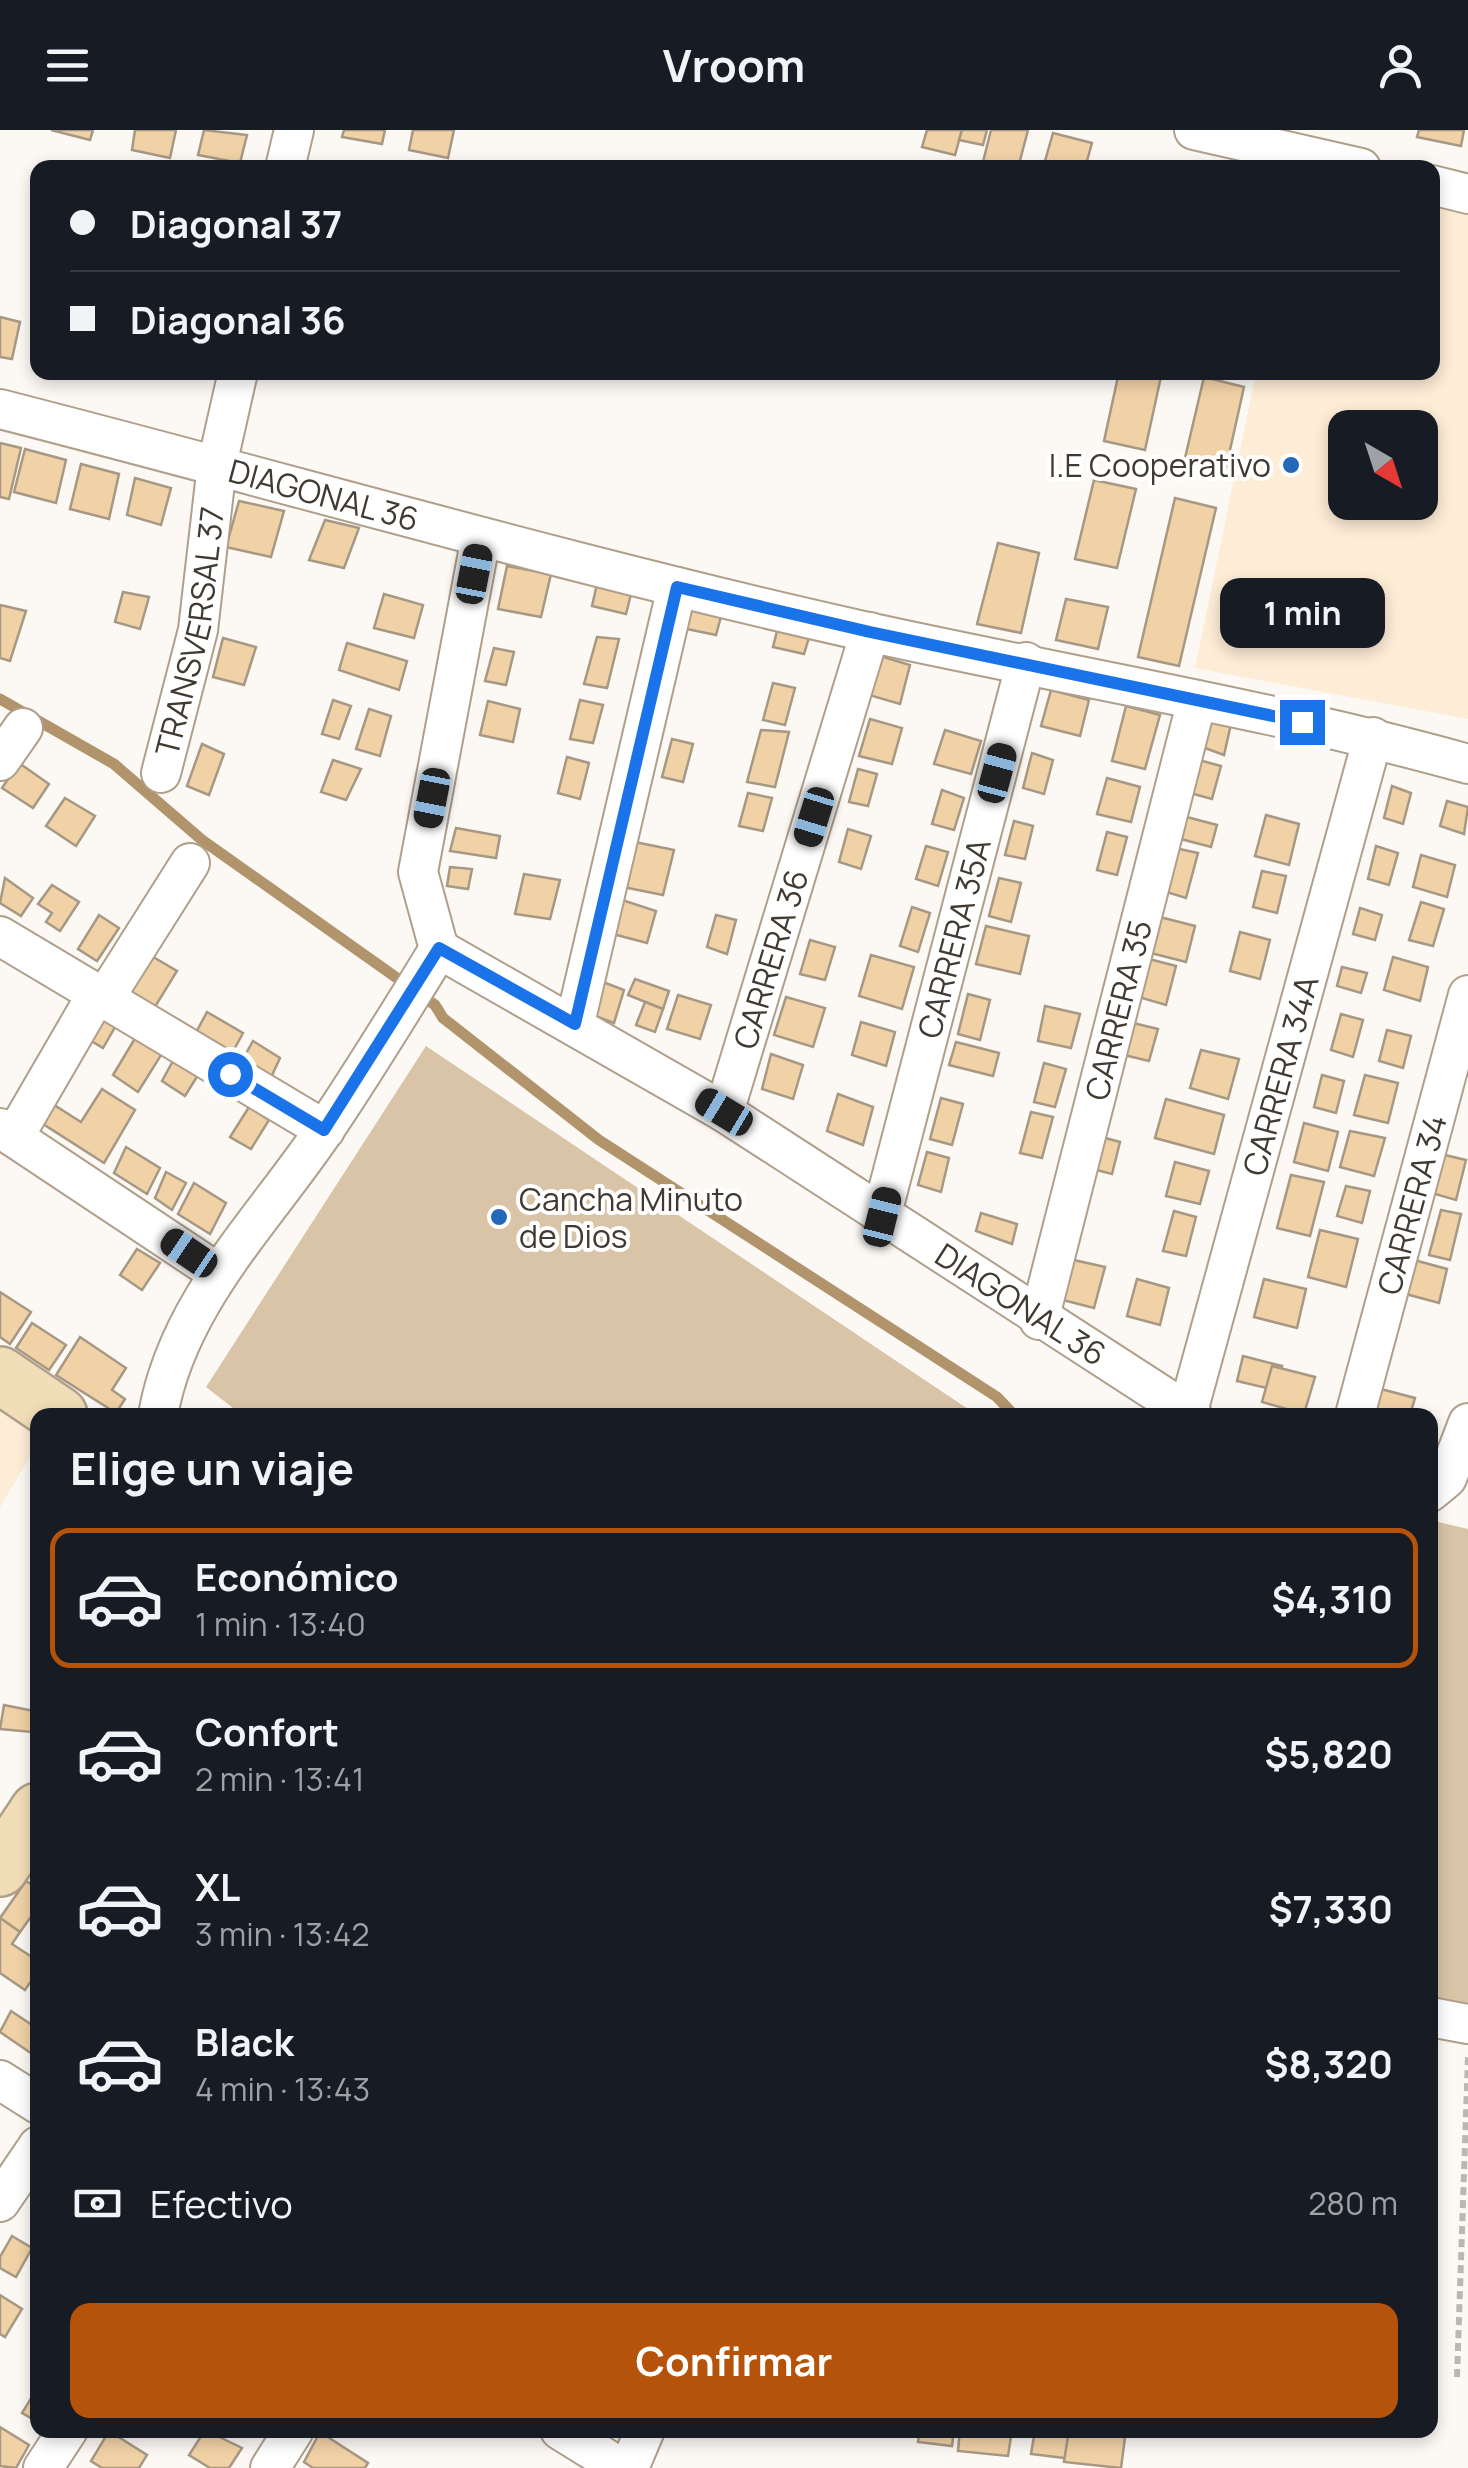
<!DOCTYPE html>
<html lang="es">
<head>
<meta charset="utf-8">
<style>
	body { margin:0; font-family:Manrope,sans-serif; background:#20242c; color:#f1f3f6; height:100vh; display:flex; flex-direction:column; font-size:38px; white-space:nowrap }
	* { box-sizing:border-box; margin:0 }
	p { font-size:32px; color:#9ea1a6 }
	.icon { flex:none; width:55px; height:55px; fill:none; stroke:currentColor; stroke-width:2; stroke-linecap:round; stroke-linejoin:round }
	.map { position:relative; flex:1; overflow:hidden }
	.panel { position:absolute; left:30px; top:1278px; width:1408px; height:1030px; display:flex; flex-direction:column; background:#171b24; border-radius:20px; box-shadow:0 5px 15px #0003 }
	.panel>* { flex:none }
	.hud { position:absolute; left:30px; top:30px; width:1410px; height:220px; border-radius:20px; box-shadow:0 5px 15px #0003; display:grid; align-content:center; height:220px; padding:0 40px; background:#171b24 }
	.needle { width:65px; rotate:141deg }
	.buttons { position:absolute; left:1328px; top:280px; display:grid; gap:20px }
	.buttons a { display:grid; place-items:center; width:110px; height:110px; border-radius:20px; background:#171b24; box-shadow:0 5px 15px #0003; font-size:50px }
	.end { position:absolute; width:45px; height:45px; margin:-22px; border:12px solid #1a73e8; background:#fff; box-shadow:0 0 0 5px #fff }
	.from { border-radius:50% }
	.bubble { position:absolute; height:70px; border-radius:20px; background:#171b24; box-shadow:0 5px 15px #0003; font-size:32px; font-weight:700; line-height:70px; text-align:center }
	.car { position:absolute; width:30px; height:60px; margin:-30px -15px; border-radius:12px; box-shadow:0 0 8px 2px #0007; background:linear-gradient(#222 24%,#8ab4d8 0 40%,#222 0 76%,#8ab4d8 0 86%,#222 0) }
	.hud b { display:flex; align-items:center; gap:35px; height:95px; font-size:38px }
	.hud b+b { border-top:2px solid #363941 }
	.hud i { width:25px; height:25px; background:#f1f3f6 }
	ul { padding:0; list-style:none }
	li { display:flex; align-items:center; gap:30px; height:140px; margin:0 20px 15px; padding:0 20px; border:5px solid transparent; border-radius:20px }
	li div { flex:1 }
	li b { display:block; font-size:38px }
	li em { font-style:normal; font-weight:700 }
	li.current { border-color:#b45309 }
	li>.icon { width:90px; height:90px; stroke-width:1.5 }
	h2 { padding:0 40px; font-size:45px; line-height:120px }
	.pay { display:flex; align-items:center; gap:25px; height:110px; padding:0 40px; font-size:38px }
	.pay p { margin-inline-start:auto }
	.button { display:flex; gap:20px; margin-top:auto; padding:20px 40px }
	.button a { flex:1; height:115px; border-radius:20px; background:#b45309; color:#fff; font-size:40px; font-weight:700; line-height:115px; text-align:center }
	header { display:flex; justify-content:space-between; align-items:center; height:130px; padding:0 40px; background:#171b24; font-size:45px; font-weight:700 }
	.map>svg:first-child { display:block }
	.built { fill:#fdecd6; fill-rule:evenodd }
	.green { fill:#d9c4a7 }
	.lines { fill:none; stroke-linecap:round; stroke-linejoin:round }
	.stream { stroke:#b2946c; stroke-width:11 }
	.building { fill:#f1d2a7; stroke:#a79884; stroke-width:2.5 }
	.street-casing { stroke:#af9f8b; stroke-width:42 }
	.secondary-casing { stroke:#af9f8b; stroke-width:60 }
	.path { stroke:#bcb7b2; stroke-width:6; stroke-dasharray:8 5; stroke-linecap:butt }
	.street { stroke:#fff; stroke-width:38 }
	.secondary { stroke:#f1ddb7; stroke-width:55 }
	.route { stroke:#1a73e8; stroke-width:12 }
	.poi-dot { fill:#2468b9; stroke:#fff; stroke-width:4 }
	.labels { text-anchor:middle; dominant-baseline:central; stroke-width:8; stroke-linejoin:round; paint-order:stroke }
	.poi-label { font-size:32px; fill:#413a32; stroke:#fff; text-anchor:end }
	.street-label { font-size:32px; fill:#413a32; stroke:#fff }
</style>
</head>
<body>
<header><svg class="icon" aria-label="menu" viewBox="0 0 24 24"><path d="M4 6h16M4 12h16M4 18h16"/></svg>Vroom<svg class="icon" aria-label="person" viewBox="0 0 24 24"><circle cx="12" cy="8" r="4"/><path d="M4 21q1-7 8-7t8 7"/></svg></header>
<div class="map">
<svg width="1468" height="2338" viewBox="0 0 1468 2338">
	<rect width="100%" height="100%" fill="#fcf9f5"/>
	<g class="built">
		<path d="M 1433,75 L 1468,82 L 1468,589 L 1195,538 L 1256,243 L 1432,242 ZM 1345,298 L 1420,298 L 1420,372 L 1345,372 Z"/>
		<polygon points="0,1244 38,1285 37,1315 0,1377"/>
	</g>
	<g class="green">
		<polygon points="426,916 974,1283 981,1285 242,1285 206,1257"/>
		<polygon points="1430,1390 1468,1399 1468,1878 1430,1874"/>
	</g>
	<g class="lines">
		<polyline class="stream" points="0,569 114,634 202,710 435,875 443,888 599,1010 997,1267 1014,1285"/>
	</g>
	<g class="building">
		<polygon points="51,0 93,0 90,10"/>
		<polygon points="135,0 176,0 170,28 132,20"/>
		<polygon points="204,0 247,5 240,33 198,25"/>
		<polygon points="344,0 385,0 382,14 342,7"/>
		<polygon points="413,0 454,0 448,28 409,20"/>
		<polygon points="927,0 962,0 955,25 922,17"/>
		<polygon points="962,0 987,0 983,15 959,10"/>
		<polygon points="991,0 1028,0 1018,38 983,32"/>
		<polygon points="1419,0 1464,0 1461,16 1417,7"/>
		<polygon points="1053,3 1092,13 1085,38 1043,38"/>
		<polygon points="0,187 20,192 12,229 0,227"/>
		<polygon points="1119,242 1162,242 1145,320 1104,311"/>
		<polygon points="1204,247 1244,257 1226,338 1185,328"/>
		<polygon points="0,313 21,318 9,369 0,367"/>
		<polygon points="25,319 66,330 56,373 14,362"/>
		<polygon points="81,334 119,344 109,389 70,379"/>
		<polygon points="135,348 171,358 161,395 127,385"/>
		<polygon points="1094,350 1136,359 1117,438 1075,429"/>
		<polygon points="1175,368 1216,378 1179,536 1138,527"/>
		<polygon points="239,371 284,381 271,427 226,417"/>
		<polygon points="325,390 359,398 344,438 309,430"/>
		<polygon points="998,413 1039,423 1021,503 977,494"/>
		<polygon points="507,436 551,444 541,487 498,479"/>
		<polygon points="597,454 632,460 626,484 592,476"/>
		<polygon points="123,462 149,467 140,499 115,492"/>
		<polygon points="384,464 423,475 414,508 374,498"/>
		<polygon points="1066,469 1108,477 1098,519 1056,510"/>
		<polygon points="0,475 26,481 10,531 0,528"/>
		<polygon points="688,475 722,483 716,505 682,498"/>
		<polygon points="779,493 811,501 804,524 773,517"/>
		<polygon points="597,507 619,509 607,558 584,554"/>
		<polygon points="223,508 256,517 244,555 213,547"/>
		<polygon points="347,513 407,531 399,560 339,540"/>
		<polygon points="494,518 514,522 506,555 485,551"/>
		<polygon points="880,526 910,535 900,574 869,565"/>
		<polygon points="773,553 795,558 785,595 763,590"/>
		<polygon points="1051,560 1089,570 1080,606 1041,596"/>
		<polygon points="333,570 351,576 339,609 322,604"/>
		<polygon points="580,570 603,575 593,613 570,609"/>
		<polygon points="488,571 520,579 513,612 480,605"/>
		<polygon points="1126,576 1160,585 1145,639 1112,631"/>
		<polygon points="369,579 391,586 380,626 356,619"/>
		<polygon points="1210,586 1231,594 1224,625 1202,617"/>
		<polygon points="870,589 902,598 892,634 859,626"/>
		<polygon points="761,600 789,602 775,657 747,652"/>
		<polygon points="945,600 981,611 971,644 934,634"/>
		<polygon points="672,609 693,614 683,652 662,647"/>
		<polygon points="202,614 224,624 209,665 187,656"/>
		<polygon points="1032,623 1053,630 1044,664 1023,658"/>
		<polygon points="567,627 589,633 580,669 558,663"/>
		<polygon points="333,630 361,639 346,670 321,662"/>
		<polygon points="1199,630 1221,636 1212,669 1190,663"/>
		<polygon points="19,633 49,654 33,678 2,658"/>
		<polygon points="858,639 877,644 868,676 849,672"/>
		<polygon points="1107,648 1140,657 1131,692 1097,684"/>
		<polygon points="1392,656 1411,663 1403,694 1384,688"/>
		<polygon points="942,660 964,668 954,700 932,694"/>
		<polygon points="748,663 772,668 763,701 739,696"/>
		<polygon points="65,668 95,686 76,716 46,696"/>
		<polygon points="1447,671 1468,677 1464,704 1440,696"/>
		<polygon points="1266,685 1299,694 1289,735 1255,726"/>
		<polygon points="1183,686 1217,695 1211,717 1177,708"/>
		<polygon points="1014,691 1033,696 1025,729 1005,725"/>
		<polygon points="456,698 500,706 496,728 450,721"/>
		<polygon points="848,699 871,706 861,739 839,732"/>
		<polygon points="1107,702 1127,707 1117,745 1097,740"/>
		<polygon points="635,712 674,720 663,765 623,757"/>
		<polygon points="926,716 948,722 938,756 916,749"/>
		<polygon points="1376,716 1398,723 1389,755 1368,749"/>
		<polygon points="1175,718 1198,723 1186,768 1163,761"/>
		<polygon points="1421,725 1455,735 1447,767 1413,757"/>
		<polygon points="450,737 472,739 468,759 447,756"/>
		<polygon points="1262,741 1286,746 1277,783 1253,777"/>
		<polygon points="524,744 560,750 550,789 515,784"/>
		<polygon points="5,748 33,768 21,786 0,773"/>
		<polygon points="999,748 1021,753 1011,792 989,786"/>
		<polygon points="52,755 79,772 60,801 46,792 52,783 38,774"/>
		<polygon points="622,770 656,781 647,813 613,804"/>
		<polygon points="1421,772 1444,779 1433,816 1409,810"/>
		<polygon points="912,777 930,783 918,822 900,816"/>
		<polygon points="1360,778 1382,785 1375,810 1353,804"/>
		<polygon points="99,785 119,798 97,831 78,819"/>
		<polygon points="716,785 736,790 727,824 707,817"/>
		<polygon points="1156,786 1195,796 1186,832 1147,822"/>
		<polygon points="986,796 1029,806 1020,844 976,834"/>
		<polygon points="1240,802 1270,810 1260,849 1230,841"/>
		<polygon points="810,810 835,817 825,850 800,844"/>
		<polygon points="143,821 177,841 153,880 119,858"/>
		<polygon points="871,825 914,837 902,879 859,866"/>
		<polygon points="1393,827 1428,837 1420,871 1384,860"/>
		<polygon points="1145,828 1176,836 1166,875 1135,866"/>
		<polygon points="1342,837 1367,843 1361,863 1337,856"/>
		<polygon points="635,849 669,861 663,879 628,865"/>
		<polygon points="603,852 624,860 614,893 593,885"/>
		<polygon points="968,864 990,870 980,910 958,904"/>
		<polygon points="678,865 711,875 700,909 667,899"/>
		<polygon points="786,867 825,878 813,917 774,905"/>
		<polygon points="645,872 663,879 655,902 636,895"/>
		<polygon points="1045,876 1080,884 1071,918 1038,911"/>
		<polygon points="98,880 118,892 103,918 83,906"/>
		<polygon points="207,882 243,903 229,929 194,906"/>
		<polygon points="1341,884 1363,890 1353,927 1331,920"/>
		<polygon points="861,892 895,902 886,936 852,925"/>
		<polygon points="1129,892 1158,899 1149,931 1120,924"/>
		<polygon points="1387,900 1411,906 1403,938 1379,931"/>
		<polygon points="137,905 163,922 138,962 113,945"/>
		<polygon points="253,911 280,928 268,954 239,936"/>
		<polygon points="956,912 999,923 993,946 949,935"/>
		<polygon points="1201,920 1239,929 1228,969 1190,958"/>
		<polygon points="771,924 803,935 793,969 762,959"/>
		<polygon points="174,929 198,945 185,966 162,951"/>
		<polygon points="1044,933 1066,939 1055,977 1034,972"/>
		<polygon points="1322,945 1344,951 1336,983 1314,977"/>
		<polygon points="1365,945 1398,953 1388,993 1354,985"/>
		<polygon points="102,959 135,980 104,1033 40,992 51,973 81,992"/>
		<polygon points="838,964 873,977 863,1015 827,1001"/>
		<polygon points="941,968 963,974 952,1015 930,1009"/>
		<polygon points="1166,969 1224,985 1214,1024 1155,1008"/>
		<polygon points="249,977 269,990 251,1019 230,1007"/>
		<polygon points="1031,982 1053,987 1042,1028 1020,1023"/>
		<polygon points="1304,993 1338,1002 1328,1041 1294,1032"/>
		<polygon points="1350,1001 1385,1008 1374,1046 1340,1037"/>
		<polygon points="1098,1006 1120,1012 1112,1044 1089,1038"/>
		<polygon points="126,1017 160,1038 147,1064 114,1043"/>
		<polygon points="927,1022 949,1028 941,1062 918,1055"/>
		<polygon points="1432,1022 1466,1030 1456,1070 1421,1060"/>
		<polygon points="1175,1032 1209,1041 1200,1074 1166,1066"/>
		<polygon points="166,1042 186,1053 172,1080 155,1068"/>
		<polygon points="1291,1045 1324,1052 1310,1106 1277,1098"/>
		<polygon points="194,1053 226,1073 210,1104 178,1084"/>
		<polygon points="1346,1056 1370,1061 1362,1093 1337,1086"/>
		<polygon points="1441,1080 1461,1084 1450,1130 1429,1125"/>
		<polygon points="1174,1081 1196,1087 1186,1126 1163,1121"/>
		<polygon points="981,1083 1017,1094 1012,1114 976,1101"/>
		<polygon points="1320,1100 1358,1109 1346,1157 1308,1147"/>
		<polygon points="137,1119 160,1133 142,1160 120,1145"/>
		<polygon points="1065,1128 1105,1137 1094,1178 1055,1168"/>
		<polygon points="1414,1130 1447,1139 1439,1173 1406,1164"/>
		<polygon points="1137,1149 1169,1158 1160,1195 1127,1186"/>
		<polygon points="1264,1149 1306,1159 1297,1198 1254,1187"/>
		<polygon points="0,1162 31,1182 10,1214 0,1207"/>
		<polygon points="32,1193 66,1215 49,1240 16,1218"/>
		<polygon points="80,1207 126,1238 112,1260 125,1269 116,1283 56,1245"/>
		<polygon points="1243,1226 1282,1236 1275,1260 1237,1251"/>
		<polygon points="1272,1236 1315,1247 1304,1284 1262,1272"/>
		<polygon points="1377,1258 1415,1268 1410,1285 1370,1285"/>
		<polygon points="4,1575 34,1581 32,1602 0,1599"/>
		<polygon points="26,1751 38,1759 38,1777 20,1802 0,1788"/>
		<polygon points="0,1788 20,1802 12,1814 38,1831 38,1841 25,1860 0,1843"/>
		<polygon points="11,1881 38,1899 38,1928 0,1902"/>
		<polygon points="12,2106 32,2118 16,2147 0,2138 0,2127"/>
		<polygon points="0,2165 22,2179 5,2207 0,2204"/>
		<polygon points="38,2257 38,2292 22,2283"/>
		<polygon points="0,2297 29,2315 16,2338 0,2336"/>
		<polygon points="205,2300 242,2318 229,2338 210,2338 189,2325"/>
		<polygon points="920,2300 954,2300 952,2316 918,2312"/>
		<polygon points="960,2300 1012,2300 1008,2326 958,2321"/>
		<polygon points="1035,2300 1069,2300 1065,2328 1031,2324"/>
		<polygon points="1069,2300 1126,2300 1121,2338 1064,2332"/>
		<polygon points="109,2301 147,2325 139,2338 102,2338 91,2331"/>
		<polygon points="320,2302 368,2333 365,2338 313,2338 304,2332"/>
	</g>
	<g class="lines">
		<g class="street-casing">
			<g id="street">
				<polyline points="1194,0 1361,38"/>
				<polyline points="285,38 294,0"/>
				<polyline points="1432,55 1468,64"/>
				<path id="s1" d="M 0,279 C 289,353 576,437 868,502 C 1068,546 1270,579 1468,634"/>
				<polyline points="0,631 23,598"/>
				<path id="s2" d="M 161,643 L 198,500 L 217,335 L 238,242"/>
				<polyline points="0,806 325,1000"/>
				<path id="s3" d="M 439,819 L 724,982 L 1192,1285"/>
				<polyline points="104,869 190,733"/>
				<polyline points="575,893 677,457"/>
				<path id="s4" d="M 724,982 L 870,502"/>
				<polyline points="0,998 218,1143"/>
				<polyline points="14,1007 97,864"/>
				<path id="s5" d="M 881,1087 L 1026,532"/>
				<path id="s6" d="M 1039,1190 L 1197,570"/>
				<path d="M 158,1285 C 178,1172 263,1091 325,999 C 365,940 402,879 439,819 L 418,742 L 481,407"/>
				<path id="s7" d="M 1187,1285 L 1373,607"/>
				<path id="s8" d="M 1355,1285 L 1468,865"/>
				<polyline points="1430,1362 1447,1348 1468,1293"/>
				<polyline points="1430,1887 1468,1894"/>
				<polyline points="0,1950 38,1974"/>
				<polyline points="0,2072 38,2016"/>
				<polyline points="560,2300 621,2338"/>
				<polyline points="43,2338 68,2300"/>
				<polyline points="270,2338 294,2300"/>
				<polyline points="629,2338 645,2300"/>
			</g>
		</g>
		<g class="secondary-casing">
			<g id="secondary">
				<polyline points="0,1245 59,1285"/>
				<polyline points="0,1738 38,1681"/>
			</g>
		</g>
		<polyline class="path" points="1457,2247 1468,1927"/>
		<use href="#street" class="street"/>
		<use href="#secondary" class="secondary"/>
	</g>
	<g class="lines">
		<polyline class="route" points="230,944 324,1000 439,818 575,894 677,457 870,502 1302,592"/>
	</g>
	<g class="poi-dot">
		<circle cx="1291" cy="335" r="10"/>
		<circle cx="499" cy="1087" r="10"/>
	</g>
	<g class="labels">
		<g class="poi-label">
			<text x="1271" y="335">I.E Cooperativo</text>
			<text x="519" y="1069" text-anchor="start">Cancha Minuto<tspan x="519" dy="37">de Dios</tspan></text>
		</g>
		<g class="street-label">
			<text stroke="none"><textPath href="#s1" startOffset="335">DIAGONAL 36</textPath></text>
			<text stroke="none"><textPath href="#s2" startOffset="145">TRANSVERSAL 37</textPath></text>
			<text stroke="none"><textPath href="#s5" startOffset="288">CARRERA 35A</textPath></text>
			<text stroke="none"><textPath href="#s4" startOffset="160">CARRERA 36</textPath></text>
			<text stroke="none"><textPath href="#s6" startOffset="320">CARRERA 35</textPath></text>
			<text stroke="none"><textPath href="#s7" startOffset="352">CARRERA 34A</textPath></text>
			<text stroke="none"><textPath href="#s8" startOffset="218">CARRERA 34</textPath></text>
			<text stroke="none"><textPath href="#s3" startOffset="682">DIAGONAL 36</textPath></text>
		</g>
	</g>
</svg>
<div class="buttons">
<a><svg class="needle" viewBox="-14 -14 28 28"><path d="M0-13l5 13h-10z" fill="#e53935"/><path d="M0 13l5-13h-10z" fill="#9ea1a6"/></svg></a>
</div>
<i class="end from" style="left:230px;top:944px"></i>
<i class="end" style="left:1302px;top:592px"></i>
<div class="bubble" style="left:1220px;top:448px;width:165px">1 min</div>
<i class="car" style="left:474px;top:444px;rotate:11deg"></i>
<i class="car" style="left:997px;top:643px;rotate:15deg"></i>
<i class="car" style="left:432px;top:668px;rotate:191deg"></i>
<i class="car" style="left:814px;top:687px;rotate:197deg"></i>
<i class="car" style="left:724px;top:982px;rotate:301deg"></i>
<i class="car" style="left:882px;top:1087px;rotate:14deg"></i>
<i class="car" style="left:189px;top:1123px;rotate:304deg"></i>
<div class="hud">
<b><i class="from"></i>Diagonal 37</b>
<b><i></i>Diagonal 36</b>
</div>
<section class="panel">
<h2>Elige un viaje</h2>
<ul>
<li class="current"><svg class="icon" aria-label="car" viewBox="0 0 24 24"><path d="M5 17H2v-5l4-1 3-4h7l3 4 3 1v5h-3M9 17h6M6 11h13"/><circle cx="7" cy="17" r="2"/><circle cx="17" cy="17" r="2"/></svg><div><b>Económico</b><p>1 min · 13:40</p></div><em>$4,310</em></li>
<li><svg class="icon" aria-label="car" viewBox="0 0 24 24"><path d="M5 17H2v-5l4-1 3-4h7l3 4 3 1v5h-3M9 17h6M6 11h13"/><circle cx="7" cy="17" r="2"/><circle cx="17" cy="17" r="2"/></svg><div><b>Confort</b><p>2 min · 13:41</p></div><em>$5,820</em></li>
<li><svg class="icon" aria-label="car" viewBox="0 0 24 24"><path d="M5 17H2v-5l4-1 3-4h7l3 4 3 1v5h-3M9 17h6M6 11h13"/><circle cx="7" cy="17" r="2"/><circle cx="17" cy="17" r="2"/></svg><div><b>XL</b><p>3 min · 13:42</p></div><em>$7,330</em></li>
<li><svg class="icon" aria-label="car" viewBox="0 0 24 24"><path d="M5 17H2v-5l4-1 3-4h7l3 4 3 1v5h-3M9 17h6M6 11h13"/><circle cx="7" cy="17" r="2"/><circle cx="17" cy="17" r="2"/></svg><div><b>Black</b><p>4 min · 13:43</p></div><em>$8,320</em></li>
</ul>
<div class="pay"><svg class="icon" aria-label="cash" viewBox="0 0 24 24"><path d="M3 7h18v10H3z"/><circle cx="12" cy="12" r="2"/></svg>Efectivo<p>280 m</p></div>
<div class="button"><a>Confirmar</a></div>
</section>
</div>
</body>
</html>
